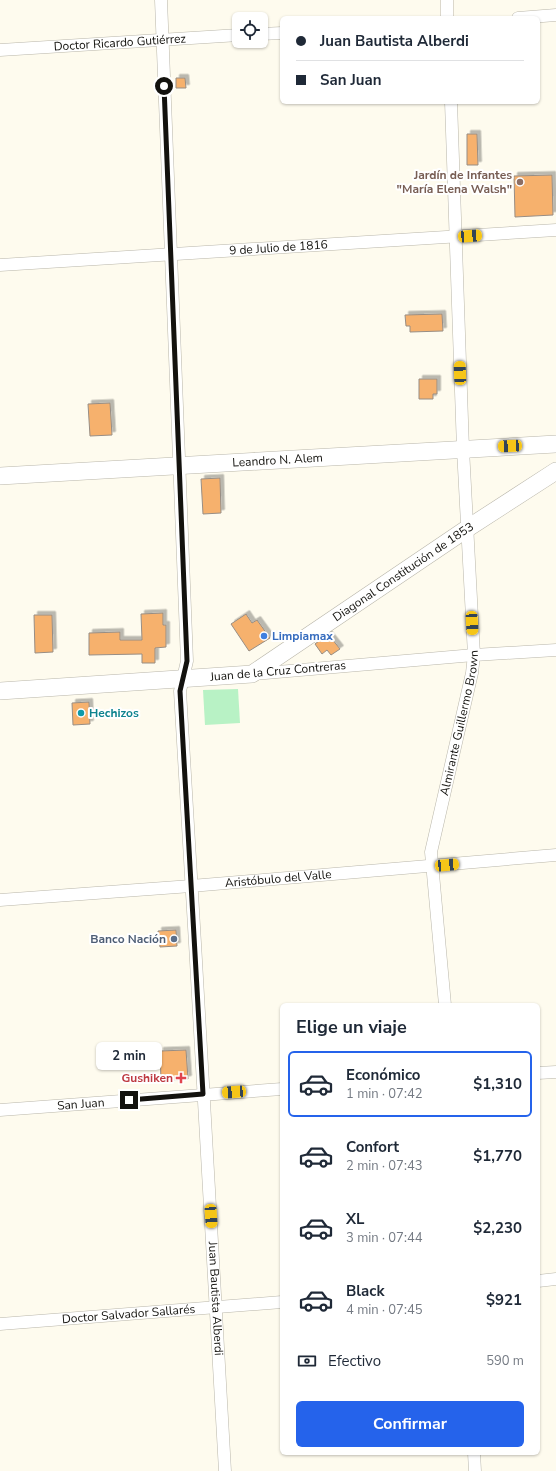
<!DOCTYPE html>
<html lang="es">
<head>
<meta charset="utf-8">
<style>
	body { margin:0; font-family:"Nunito Sans",sans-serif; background:#f6f6f7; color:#1f2937; height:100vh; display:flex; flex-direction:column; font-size:15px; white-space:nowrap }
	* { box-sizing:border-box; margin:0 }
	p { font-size:13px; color:#747a83 }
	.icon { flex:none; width:22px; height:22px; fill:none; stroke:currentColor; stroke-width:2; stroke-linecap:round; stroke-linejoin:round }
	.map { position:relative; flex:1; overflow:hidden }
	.side { position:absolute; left:280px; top:1003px; width:260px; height:452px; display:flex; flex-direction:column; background:#fff; border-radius:6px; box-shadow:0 1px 3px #0004 }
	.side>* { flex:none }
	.hud { position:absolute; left:280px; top:16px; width:260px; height:88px; border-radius:6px; box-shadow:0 1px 3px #0004; display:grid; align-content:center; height:88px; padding:0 16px; background:#fff }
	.fabs { position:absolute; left:232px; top:12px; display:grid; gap:8px }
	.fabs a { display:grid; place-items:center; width:36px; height:36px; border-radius:6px; background:#fff; box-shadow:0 1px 3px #0004; font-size:20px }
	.end { position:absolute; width:18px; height:18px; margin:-9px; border:5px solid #13120e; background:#fff; box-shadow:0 0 0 2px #fff }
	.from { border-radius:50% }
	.bubble { position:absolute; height:28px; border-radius:6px; background:#fff; box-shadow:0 1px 3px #0004; font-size:13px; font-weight:700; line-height:28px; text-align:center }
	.car { position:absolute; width:12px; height:24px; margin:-12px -6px; border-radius:5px; box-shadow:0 0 3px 1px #0007; background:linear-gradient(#f5c518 24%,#345 0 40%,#f5c518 0 76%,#345 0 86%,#f5c518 0) }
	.hud b { display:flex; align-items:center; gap:14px; height:38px; font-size:15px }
	.hud b+b { border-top:1px solid #e0e1e3 }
	.hud i { width:10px; height:10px; background:#1f2937 }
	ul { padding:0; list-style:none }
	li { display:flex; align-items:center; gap:12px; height:66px; margin:0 8px 6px; padding:0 8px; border:2px solid transparent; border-radius:6px }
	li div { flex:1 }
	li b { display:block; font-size:15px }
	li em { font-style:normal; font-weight:700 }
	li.on { border-color:#2563eb }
	li>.icon { width:36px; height:36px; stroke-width:1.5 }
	h2 { padding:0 16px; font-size:18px; line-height:48px }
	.pay { display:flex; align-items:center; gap:10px; height:44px; padding:0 16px; font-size:15px }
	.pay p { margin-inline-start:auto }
	.primary-button { display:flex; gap:8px; margin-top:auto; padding:8px 16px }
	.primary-button a { flex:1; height:46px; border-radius:6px; background:#2563eb; color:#fff; font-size:16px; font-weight:700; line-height:46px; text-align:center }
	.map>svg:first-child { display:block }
	.green { fill:#b8f2c5 }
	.building { fill:#f6b16d; stroke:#978d84; filter:url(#shadow) }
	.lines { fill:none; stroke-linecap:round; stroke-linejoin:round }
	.street-casing { stroke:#b9b6aa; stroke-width:13 }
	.secondary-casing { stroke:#b9b6aa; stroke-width:18 }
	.street { stroke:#fff; stroke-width:12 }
	.secondary { stroke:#fff; stroke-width:17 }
	.route { stroke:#13120e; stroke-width:5 }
	.education-dot { fill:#8d6e63; stroke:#fff; stroke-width:1.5 }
	.shop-dot { fill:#3f7fe0; stroke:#fff; stroke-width:1.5 }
	.culture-dot { fill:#0f9aa8; stroke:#fff; stroke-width:1.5 }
	.service-dot { fill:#5c6f8a; stroke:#fff; stroke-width:1.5 }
	.health-dot { fill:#e0444e; stroke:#fff; stroke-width:1.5 }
	.labels { text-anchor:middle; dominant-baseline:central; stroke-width:4; stroke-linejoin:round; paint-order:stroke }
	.street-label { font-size:12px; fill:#13120e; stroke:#fff }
	.education-label { font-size:12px; font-weight:bold; fill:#785e54; stroke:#fff; text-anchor:end }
	.shop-label { font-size:12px; font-weight:bold; fill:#366cbe; stroke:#fff; text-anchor:start }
	.culture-label { font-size:12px; font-weight:bold; fill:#0d838f; stroke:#fff; text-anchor:start }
	.service-label { font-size:12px; font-weight:bold; fill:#4e5e75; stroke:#fff; text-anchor:end }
	.health-label { font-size:12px; font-weight:bold; fill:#be3a42; stroke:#fff; text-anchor:end }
</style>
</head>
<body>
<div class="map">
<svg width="556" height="1471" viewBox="0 0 556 1471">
	<defs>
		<filter id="shadow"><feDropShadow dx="3.5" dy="-3.5" stdDeviation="0" flood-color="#0004"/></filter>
	</defs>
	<rect width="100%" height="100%" fill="#fefbee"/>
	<polygon class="green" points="238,689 240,723 205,725 203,690"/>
	<g class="building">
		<polygon points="176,78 185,78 186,88 176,88"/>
		<polygon points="467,134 477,134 478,165 467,165"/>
		<polygon points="552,175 553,215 515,217 514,176"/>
		<polygon points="442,314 443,331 410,332 410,326 406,326 405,315"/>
		<polygon points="419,379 437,379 437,394 433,394 433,399 419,399"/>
		<polygon points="110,403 112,435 90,436 88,404"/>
		<polygon points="220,478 221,513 203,514 201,479"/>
		<polygon points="163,613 163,625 166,625 166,647 155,648 155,663 142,663 142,654 89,655 89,633 120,632 120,640 142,640 141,614"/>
		<polygon points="246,614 252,623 257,620 270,638 249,651 231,624"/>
		<polygon points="34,615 52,615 53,652 35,653"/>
		<polygon points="328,634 340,649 331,655 327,650 322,654 315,644"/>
		<polygon points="89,702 90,724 73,725 72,703"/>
		<polygon points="176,930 177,946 160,947 158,931"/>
		<polygon points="186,1050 188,1079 161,1081 160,1051"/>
	</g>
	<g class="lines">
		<g class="street-casing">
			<g id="street">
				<path id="s1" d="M 161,0 L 187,661 L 180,691 C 195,951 212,1211 225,1471"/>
				<polyline points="447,0 447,18"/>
				<polyline points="518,18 556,15"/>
				<polyline points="261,34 282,33"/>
				<path id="s2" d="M 0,50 L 239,35"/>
				<path id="s3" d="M 0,265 L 556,230"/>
				<polyline points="253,674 474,655 556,650"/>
				<path id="s4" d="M 0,900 L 191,886 L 556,855"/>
				<path id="s5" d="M 445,1005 L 431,852 L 472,673 L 474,655 L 463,449 L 451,102"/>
				<polyline points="538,1073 556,1072"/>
				<path id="s6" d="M 0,1110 L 282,1089"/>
				<polyline points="538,1281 556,1279"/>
				<path id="s7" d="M 0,1324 L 282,1302"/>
				<polyline points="474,1453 475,1471"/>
			</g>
		</g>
		<g class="secondary-casing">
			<g id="secondary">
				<path id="s8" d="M 0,476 L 556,444"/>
				<path id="s9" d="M 0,691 L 252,674 L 468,528 L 556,471"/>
			</g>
		</g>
		<use href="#street" class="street"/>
		<use href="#secondary" class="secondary"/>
	</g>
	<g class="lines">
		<polyline class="route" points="129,1100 203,1094 180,691 187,661 164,86"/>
	</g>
	<circle class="education-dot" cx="520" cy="182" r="4"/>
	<circle class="shop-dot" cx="264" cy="636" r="4"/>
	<circle class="culture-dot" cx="81" cy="713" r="4"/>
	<circle class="service-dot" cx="174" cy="939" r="4"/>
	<path class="health-dot" d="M179 1072h4v4h4v4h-4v4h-4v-4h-4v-4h4z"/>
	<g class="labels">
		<g class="street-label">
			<text stroke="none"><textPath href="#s2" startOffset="120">Doctor Ricardo Gutiérrez</textPath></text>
			<text stroke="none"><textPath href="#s3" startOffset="279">9 de Julio de 1816</textPath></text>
			<text stroke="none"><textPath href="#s8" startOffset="278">Leandro N. Alem</textPath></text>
			<text stroke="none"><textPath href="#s9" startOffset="435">Diagonal Constitución de 1853</textPath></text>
			<text transform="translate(278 671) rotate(-5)">Juan de la Cruz Contreras</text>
			<text stroke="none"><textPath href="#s5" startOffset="286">Almirante Guillermo Brown</textPath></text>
			<text stroke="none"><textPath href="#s4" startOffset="279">Aristóbulo del Valle</textPath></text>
			<text stroke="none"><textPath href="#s6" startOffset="81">San Juan</textPath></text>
			<text stroke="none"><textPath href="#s1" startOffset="1301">Juan Bautista Alberdi</textPath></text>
			<text stroke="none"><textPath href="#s7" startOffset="129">Doctor Salvador Sallarés</textPath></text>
		</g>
		<g class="education-label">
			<text x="512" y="175">Jardín de Infantes<tspan x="512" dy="14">"María Elena Walsh"</tspan></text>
		</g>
		<g class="shop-label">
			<text x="272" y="636">Limpiamax</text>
		</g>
		<g class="culture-label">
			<text x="89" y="713">Hechizos</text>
		</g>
		<g class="service-label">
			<text x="166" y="939">Banco Nación</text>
		</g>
		<g class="health-label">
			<text x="173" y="1078">Gushiken</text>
		</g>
	</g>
</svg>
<div class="fabs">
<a><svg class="icon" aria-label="locate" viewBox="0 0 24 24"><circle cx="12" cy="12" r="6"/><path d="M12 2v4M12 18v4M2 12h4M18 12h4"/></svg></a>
</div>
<i class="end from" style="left:164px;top:86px"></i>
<i class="end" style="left:129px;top:1100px"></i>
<div class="bubble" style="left:96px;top:1042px;width:66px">2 min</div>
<i class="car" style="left:470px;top:236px;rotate:86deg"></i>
<i class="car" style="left:460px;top:373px;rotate:358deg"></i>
<i class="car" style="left:510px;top:446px;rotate:267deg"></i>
<i class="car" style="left:472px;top:623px;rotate:177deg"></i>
<i class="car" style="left:447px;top:865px;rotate:85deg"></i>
<i class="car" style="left:234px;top:1092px;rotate:266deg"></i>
<i class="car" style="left:211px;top:1216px;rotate:176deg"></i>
<div class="hud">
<b><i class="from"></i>Juan Bautista Alberdi</b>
<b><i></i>San Juan</b>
</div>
<section class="side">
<h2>Elige un viaje</h2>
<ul>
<li class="on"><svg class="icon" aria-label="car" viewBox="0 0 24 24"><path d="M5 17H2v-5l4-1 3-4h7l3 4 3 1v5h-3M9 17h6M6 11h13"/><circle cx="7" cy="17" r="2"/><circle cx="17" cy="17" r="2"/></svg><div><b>Económico</b><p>1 min · 07:42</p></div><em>$1,310</em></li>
<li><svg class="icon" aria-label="car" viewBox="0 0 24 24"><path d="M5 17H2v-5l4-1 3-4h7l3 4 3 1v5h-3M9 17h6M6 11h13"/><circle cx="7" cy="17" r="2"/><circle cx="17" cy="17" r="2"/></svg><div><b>Confort</b><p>2 min · 07:43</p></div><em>$1,770</em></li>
<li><svg class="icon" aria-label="car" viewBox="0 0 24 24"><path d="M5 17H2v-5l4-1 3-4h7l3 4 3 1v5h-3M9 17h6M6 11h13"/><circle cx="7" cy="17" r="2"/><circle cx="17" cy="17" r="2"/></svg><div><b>XL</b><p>3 min · 07:44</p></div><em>$2,230</em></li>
<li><svg class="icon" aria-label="car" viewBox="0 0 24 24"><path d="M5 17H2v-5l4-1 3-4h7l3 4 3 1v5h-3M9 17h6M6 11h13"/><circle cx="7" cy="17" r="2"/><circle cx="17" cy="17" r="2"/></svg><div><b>Black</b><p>4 min · 07:45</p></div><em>$921</em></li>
</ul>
<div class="pay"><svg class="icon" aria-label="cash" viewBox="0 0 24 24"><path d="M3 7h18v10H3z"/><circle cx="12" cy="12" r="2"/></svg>Efectivo<p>590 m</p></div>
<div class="primary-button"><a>Confirmar</a></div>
</section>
</div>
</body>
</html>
